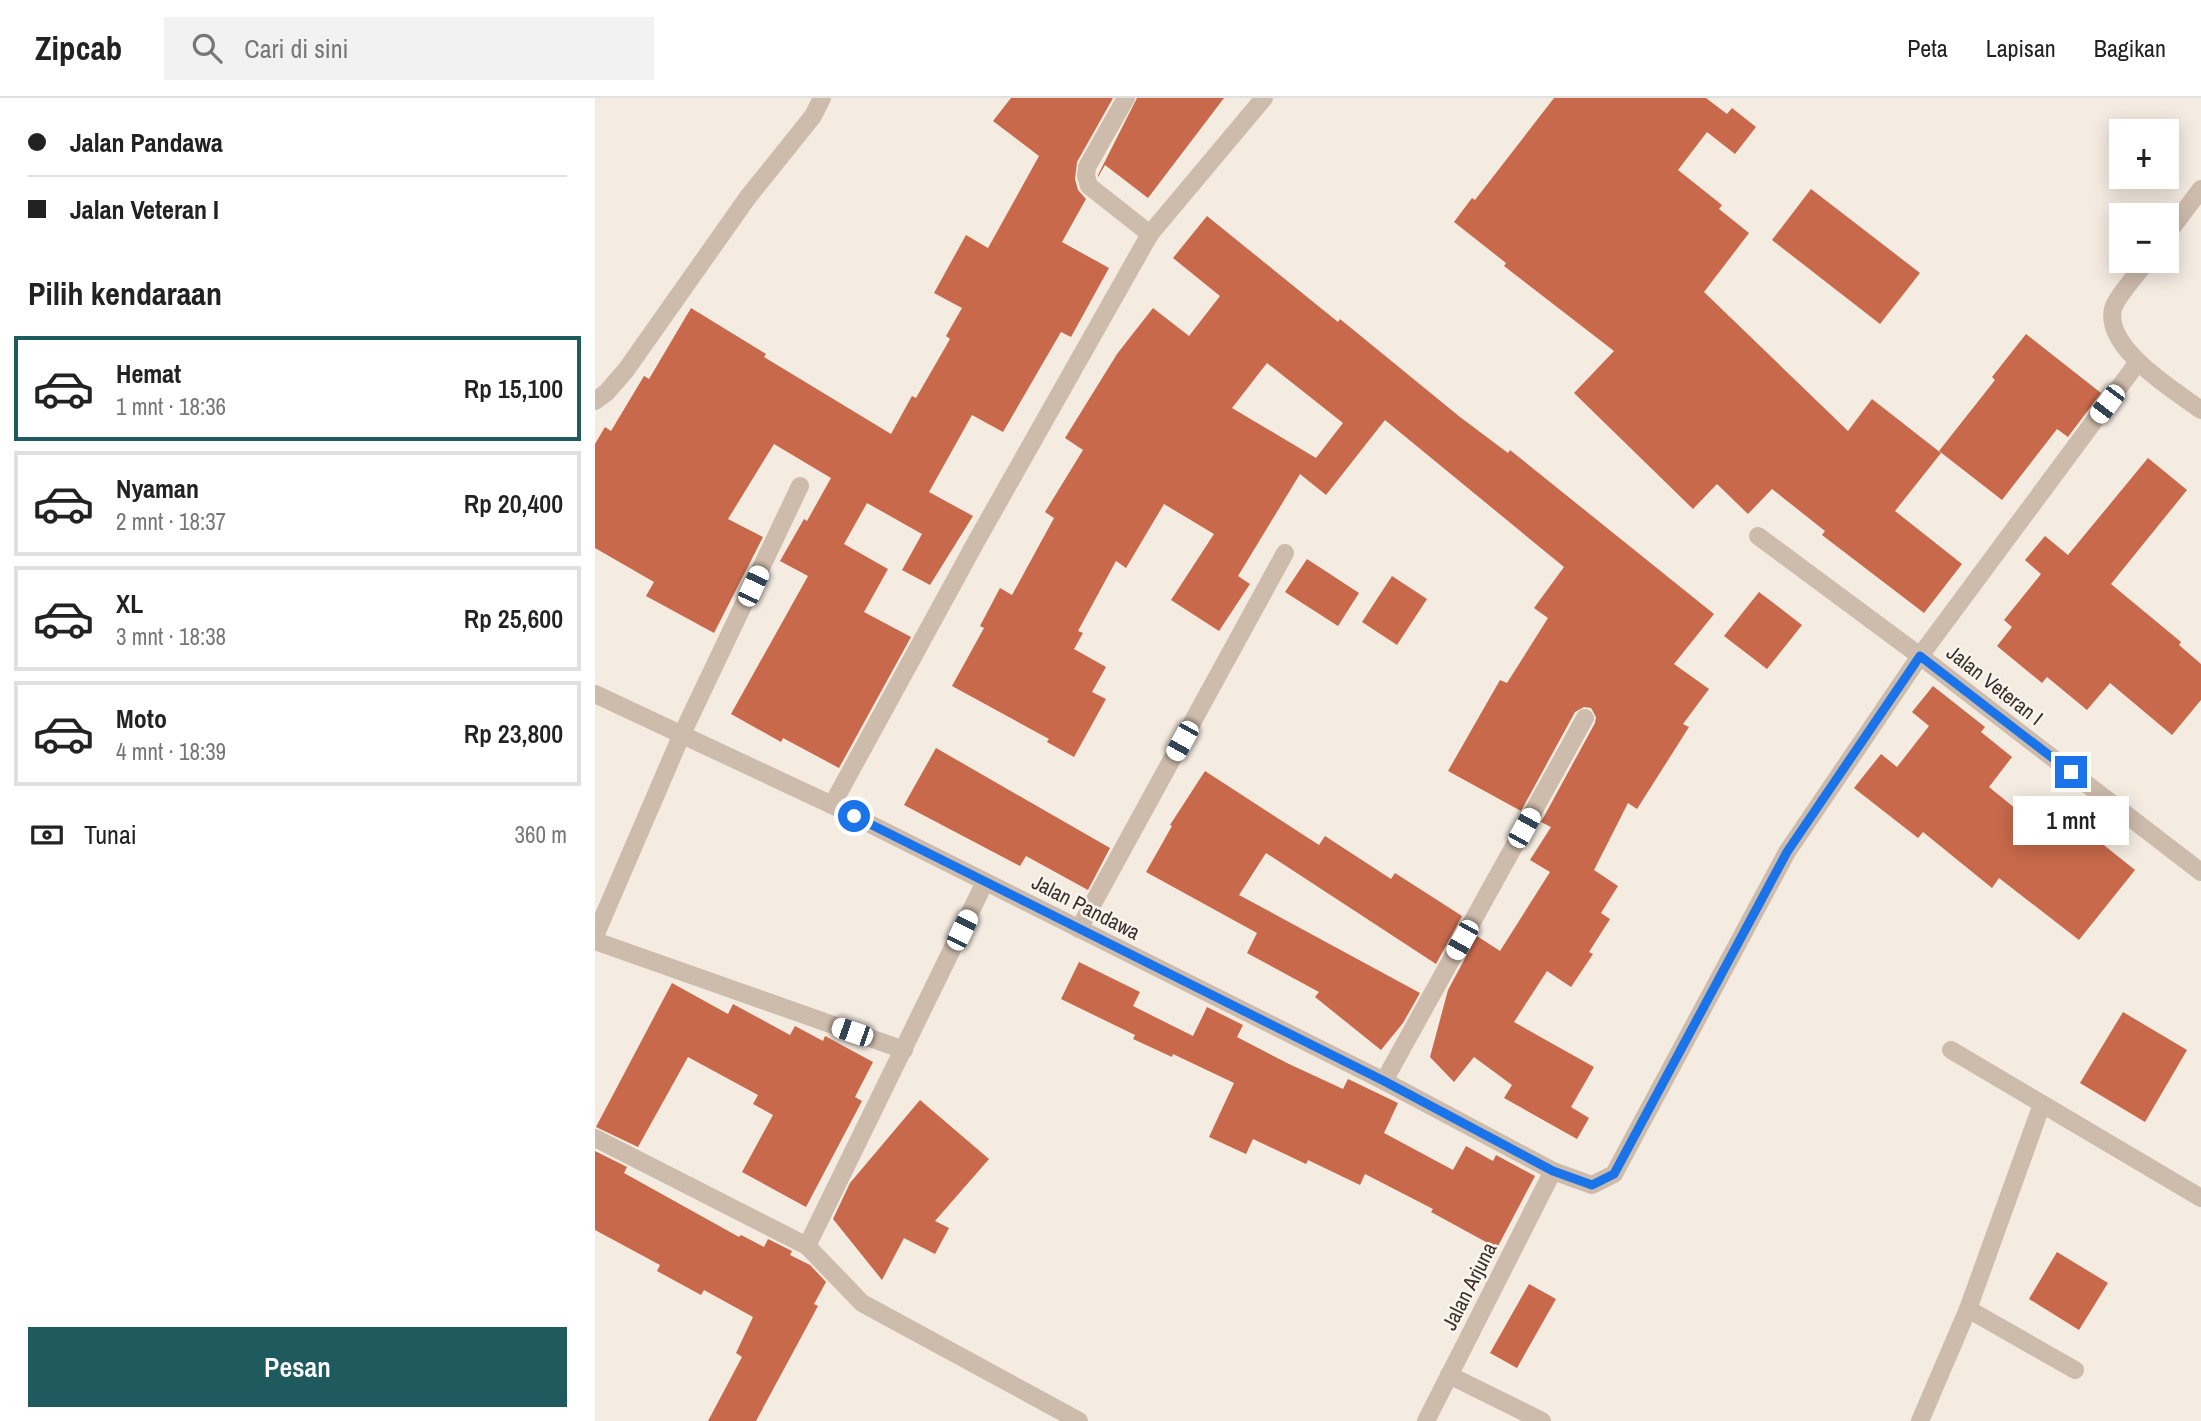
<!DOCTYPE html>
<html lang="id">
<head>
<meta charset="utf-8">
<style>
	body { margin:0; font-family:"Archivo Narrow",sans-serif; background:#f2f2f2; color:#222; height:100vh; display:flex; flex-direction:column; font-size:26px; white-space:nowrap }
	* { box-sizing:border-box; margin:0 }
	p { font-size:23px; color:#767676 }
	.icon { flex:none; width:38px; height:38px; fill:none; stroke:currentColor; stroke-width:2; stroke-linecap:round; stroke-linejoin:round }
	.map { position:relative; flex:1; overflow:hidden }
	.sheet { display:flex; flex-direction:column; background:#fff; width:595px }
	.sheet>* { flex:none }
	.banner { display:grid; align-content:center; height:154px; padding:0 28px; background:#fff }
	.fabs { position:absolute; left:1514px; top:21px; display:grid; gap:14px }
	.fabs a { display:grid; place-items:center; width:70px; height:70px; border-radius:0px; background:#fff; box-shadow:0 4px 18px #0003; font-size:35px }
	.end { position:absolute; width:32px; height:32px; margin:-16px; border:9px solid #1a73e8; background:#fff; box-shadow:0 0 0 4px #fff }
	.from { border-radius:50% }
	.bubble { position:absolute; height:49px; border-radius:0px; background:#fff; box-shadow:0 4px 18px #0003; font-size:23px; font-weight:600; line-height:49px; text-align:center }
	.car { position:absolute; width:21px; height:42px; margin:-21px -10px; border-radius:9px; box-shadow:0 0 5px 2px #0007; background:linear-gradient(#fff 24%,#345 0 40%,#fff 0 76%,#345 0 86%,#fff 0) }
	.banner b { display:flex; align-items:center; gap:24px; height:66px; font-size:26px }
	.banner b+b { border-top:2px solid #e0e0e0 }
	.banner i { width:18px; height:18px; background:#222 }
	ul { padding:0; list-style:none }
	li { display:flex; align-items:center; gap:21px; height:105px; margin:0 14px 10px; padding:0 14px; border:4px solid #e0e0e0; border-radius:0px }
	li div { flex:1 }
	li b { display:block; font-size:26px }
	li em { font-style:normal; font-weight:600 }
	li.current { border-color:#1f5a5e }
	li>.icon { width:63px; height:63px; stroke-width:1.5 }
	h2 { padding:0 28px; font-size:32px; line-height:84px }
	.pay { display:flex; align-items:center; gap:18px; height:77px; padding:0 28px; font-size:26px }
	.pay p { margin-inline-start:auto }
	.button { display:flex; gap:14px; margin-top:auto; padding:14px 28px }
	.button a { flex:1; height:80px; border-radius:0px; background:#1f5a5e; color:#fff; font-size:28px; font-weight:600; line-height:80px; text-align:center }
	header { display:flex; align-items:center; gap:42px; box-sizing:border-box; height:98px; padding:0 35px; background:#fff; border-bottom:2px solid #e0e0e0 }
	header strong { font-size:33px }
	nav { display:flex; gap:38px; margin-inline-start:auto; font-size:24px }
	.search { width:490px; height:63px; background:#f2f2f2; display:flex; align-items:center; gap:18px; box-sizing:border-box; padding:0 24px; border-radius:0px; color:#767676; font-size:26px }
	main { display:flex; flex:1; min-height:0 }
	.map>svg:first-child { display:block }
	.building { fill:#c8694b; fill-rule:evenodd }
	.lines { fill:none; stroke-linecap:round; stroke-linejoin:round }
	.minor { stroke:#cdbbac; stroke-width:18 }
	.route { stroke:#1a73e8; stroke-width:9 }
	.labels { text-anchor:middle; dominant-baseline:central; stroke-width:5; stroke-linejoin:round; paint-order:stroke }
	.street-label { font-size:21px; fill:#3b302b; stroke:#fbf5ee }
</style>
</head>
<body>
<header>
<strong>Zipcab</strong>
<div class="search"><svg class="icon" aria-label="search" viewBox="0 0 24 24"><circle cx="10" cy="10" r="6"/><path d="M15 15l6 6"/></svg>Cari di sini</div>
<nav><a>Peta</a><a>Lapisan</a><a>Bagikan</a></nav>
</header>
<main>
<section class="sheet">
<div class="banner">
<b><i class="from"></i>Jalan Pandawa</b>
<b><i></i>Jalan Veteran I</b>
</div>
<h2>Pilih kendaraan</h2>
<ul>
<li class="current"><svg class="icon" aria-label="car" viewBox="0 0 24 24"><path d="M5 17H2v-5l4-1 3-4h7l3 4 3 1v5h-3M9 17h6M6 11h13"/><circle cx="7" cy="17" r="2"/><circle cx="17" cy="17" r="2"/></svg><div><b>Hemat</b><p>1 mnt · 18:36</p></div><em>Rp 15,100</em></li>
<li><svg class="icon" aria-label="car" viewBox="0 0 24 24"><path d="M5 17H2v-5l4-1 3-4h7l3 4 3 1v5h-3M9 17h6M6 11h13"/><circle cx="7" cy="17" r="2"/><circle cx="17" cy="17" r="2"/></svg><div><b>Nyaman</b><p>2 mnt · 18:37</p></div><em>Rp 20,400</em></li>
<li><svg class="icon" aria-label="car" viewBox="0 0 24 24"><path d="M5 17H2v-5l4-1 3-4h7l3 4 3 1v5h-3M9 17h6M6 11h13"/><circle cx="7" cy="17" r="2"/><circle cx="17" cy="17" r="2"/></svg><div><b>XL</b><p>3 mnt · 18:38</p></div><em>Rp 25,600</em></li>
<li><svg class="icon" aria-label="car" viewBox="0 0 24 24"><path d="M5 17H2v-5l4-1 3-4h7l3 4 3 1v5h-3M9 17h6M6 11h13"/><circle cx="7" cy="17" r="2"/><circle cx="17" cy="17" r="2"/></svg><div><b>Moto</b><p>4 mnt · 18:39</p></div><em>Rp 23,800</em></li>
</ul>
<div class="pay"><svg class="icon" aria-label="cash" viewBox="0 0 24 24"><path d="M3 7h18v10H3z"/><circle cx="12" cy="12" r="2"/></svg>Tunai<p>360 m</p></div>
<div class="button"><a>Pesan</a></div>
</section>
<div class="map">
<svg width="1606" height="1323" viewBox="0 0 1606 1323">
	<rect width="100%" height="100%" fill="#f4ebe1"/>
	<g class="building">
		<polygon points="416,0 518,0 482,64 480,81 483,92 491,101 467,144 514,170 476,239 466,234 408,334 377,317 334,394 378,418 335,487 307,472 327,436 272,405 249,446 293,471 269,514 316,539 244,670 188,640 186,644 136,616 213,478 185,463 209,421 212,423 236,380 179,346 133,421 168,439 119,535 51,498 59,484 0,450 0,346 10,329 16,333 49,278 54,281 96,210 171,256 169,259 296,336 317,298 321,300 355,241 351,238 367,210 339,195 371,137 393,150 444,58 398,23"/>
		<polygon points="542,0 629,0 553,100 510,67 503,79 503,77"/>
		<polygon points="959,0 1111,0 1132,16 1137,10 1161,29 1140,56 1112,34 1083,72 1127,107 1124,111 1154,135 1109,194 1253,333 1277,301 1346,355 1300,413 1367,466 1329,515 1227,437 1230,433 1177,391 1153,416 1122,386 1098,411 979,295 1019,253 909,168 911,165 859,124 877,100 880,102"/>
		<polygon points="1216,91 1325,175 1285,226 1177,142"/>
		<path d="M 612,118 L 743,224 L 745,221 L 865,319 L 913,355 L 915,352 L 1119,516 L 1079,566 L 1114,591 L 1088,626 L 1094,629 L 1042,711 L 1033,705 L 999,772 L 1023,788 L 1006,815 L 1015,821 L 994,854 L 998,856 L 976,889 L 952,873 L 919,924 L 999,969 L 976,1009 L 994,1020 L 982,1041 L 909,1000 L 917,987 L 879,959 L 859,984 L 835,959 L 853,892 L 882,838 L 905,853 L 955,774 L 935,762 L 956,729 L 946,724 L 1000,625 L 1001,619 L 996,610 L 989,609 L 980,614 L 926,713 L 853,673 L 905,582 L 912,585 L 953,520 L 939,510 L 969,469 L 790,322 L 731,397 L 705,376 L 643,478 L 655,486 L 624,533 L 576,502 L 619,436 L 569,406 L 531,470 L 521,463 L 483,533 L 488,535 L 479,551 L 511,569 L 497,594 L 511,601 L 479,659 L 452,644 L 454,641 L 357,588 L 389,530 L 385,528 L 405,490 L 417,497 L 459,420 L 450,414 L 488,352 L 470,340 L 522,256 L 558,210 L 594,238 L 625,198 L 578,160 ZM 672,265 L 748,325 L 721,360 L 637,310 Z"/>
		<polygon points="1431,236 1506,295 1473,339 1462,331 1407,402 1344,353 1400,282 1397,279"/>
		<polygon points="1553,360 1592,392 1516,486 1586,544 1584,547 1606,566 1606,602 1577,637 1515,585 1492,612 1452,579 1447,585 1402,548 1417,529 1409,522 1446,476 1430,462 1450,438 1473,457"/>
		<polygon points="712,461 764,495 743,528 690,494"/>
		<polygon points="797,478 832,501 802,547 767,524"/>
		<polygon points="1164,494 1207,527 1172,571 1129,538"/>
		<polygon points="1338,588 1390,629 1386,634 1417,659 1394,689 1448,733 1465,712 1540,772 1484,842 1404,780 1397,790 1328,734 1323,740 1259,690 1286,656 1302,669 1334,628 1317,614"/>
		<polygon points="341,650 515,750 493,792 431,758 425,768 309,707"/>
		<polygon points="610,673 724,747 730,738 796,781 800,775 867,818 841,866 671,755 644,797 825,895 808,925 786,952 720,899 724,894 652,855 662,835 551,774 577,728 575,727"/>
		<polygon points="484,864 545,894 538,908 598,938 612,909 648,927 642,939 694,966 748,991 753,981 803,1005 789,1035 858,1072 871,1048 898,1063 901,1057 940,1078 902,1150 836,1114 838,1111 770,1076 765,1087 713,1062 711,1066 658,1041 651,1056 614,1039 639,985 578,956 577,959 538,941 540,937 466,901"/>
		<polygon points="77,885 133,916 138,906 195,937 200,928 228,943 230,938 278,964 260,999 267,1003 211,1109 147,1074 178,1017 158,1006 163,997 93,959 43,1049 1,1029"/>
		<polygon points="1528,914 1592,952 1550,1024 1485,985"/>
		<polygon points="325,1002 394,1061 340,1123 354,1130 340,1156 309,1140 287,1182 238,1121 255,1085"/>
		<polygon points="0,1053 32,1069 29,1075 144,1139 146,1137 169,1149 173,1141 197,1153 195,1157 215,1167 231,1184 219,1206 223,1208 161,1323 113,1323 147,1259 141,1255 158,1219 109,1192 106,1197 62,1173 65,1167 0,1132"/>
		<polygon points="1462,1154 1513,1185 1484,1232 1434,1201"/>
		<polygon points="934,1186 961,1201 922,1270 895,1255"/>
	</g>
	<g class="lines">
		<g class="minor">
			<polyline points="555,136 669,0"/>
			<polyline points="1572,136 1606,91"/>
			<path d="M 1552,163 C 1544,174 1521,199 1518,211 C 1509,250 1579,292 1606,312"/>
			<polyline points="0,303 12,294 31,272 153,99 218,18 227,0"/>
			<polyline points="1163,438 1325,558 1606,774"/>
			<polyline points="0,596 237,707 789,983 958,1073 997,1087 1019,1076 1192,754 1325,558 1543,264"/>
			<polyline points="237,707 382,442 555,136 494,88 491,78 492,69 531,0"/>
			<polyline points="484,831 690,455"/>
			<polyline points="0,838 87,636 205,388"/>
			<polyline points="0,843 309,952"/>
			<polyline points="1356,952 1606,1100"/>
			<polyline points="789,983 990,620"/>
			<polyline points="1447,1006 1373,1211 1480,1272"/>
			<polyline points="0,1040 212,1148 267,1205 484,1323"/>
			<polyline points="212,1148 390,784"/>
			<polyline points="854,1277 947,1323"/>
			<polyline points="831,1323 958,1073"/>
			<polyline points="1325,1323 1373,1211"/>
		</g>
	</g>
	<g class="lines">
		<polyline class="route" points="259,718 789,983 958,1073 997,1087 1019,1076 1192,754 1325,558 1476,674"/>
	</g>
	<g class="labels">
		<g class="street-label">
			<text transform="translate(1400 587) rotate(38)">Jalan Veteran I</text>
			<text transform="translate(491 809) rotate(27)">Jalan Pandawa</text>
			<text transform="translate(874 1188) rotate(-63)">Jalan Arjuna</text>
		</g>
	</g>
</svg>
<div class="fabs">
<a>+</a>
<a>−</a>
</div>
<i class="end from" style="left:259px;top:718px"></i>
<i class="end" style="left:1476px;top:674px"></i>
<div class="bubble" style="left:1418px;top:698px;width:116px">1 mnt</div>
<i class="car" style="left:1512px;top:306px;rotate:217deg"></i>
<i class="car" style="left:158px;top:488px;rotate:25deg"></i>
<i class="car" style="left:587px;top:643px;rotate:209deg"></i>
<i class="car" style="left:929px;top:730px;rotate:29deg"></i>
<i class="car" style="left:367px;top:832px;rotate:26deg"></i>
<i class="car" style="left:867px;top:842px;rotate:209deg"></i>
<i class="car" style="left:257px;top:934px;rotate:289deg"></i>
</div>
</main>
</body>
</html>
